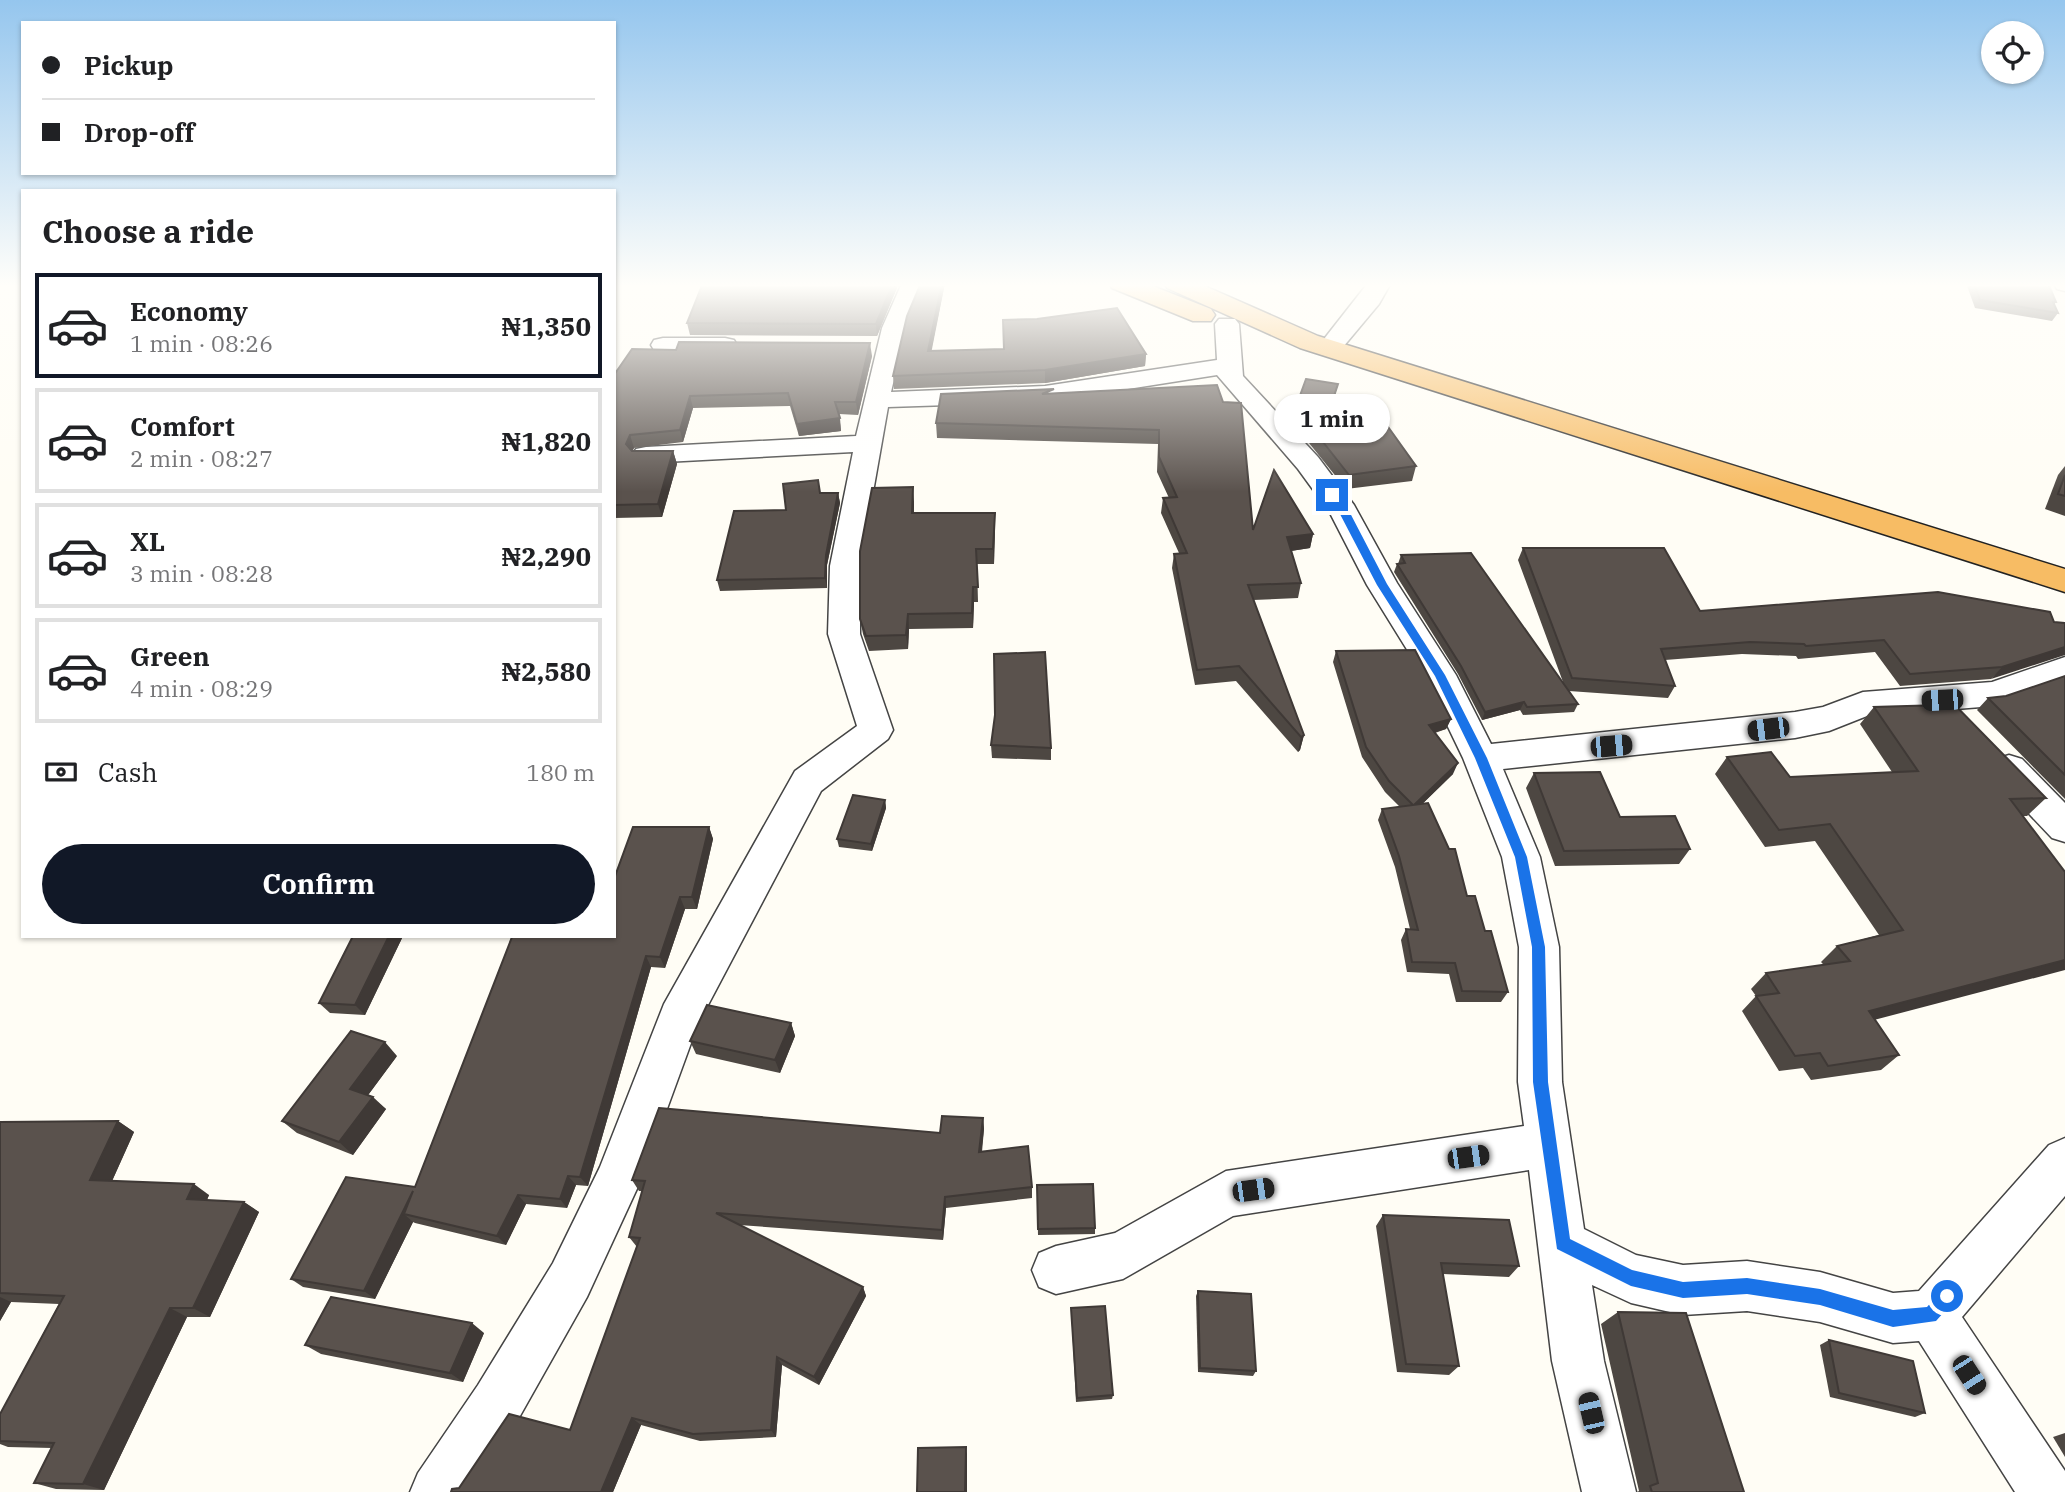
<!DOCTYPE html>
<html lang="en">
<head>
<meta charset="utf-8">
<style>
	body { margin:0; font-family:"IBM Plex Serif",serif; background:#f6f6f6; color:#202124; height:100vh; display:flex; flex-direction:column; font-size:26px; white-space:nowrap }
	* { box-sizing:border-box; margin:0 }
	p { font-size:23px; color:#757577 }
	.icon { flex:none; width:38px; height:38px; fill:none; stroke:currentColor; stroke-width:2; stroke-linecap:round; stroke-linejoin:round }
	.map { position:relative; flex:1; overflow:hidden }
	.details { position:absolute; left:21px; top:189px; width:595px; height:749px; display:flex; flex-direction:column; background:#fff; border-radius:0px; box-shadow:0 2px 5px #0004 }
	.details>* { flex:none }
	.top-card { position:absolute; left:21px; top:21px; width:595px; height:154px; border-radius:0px; box-shadow:0 2px 5px #0004; display:grid; align-content:center; height:154px; padding:0 21px; background:#fff }
	.fabs { position:absolute; left:1981px; top:21px; display:grid; gap:14px }
	.fabs a { display:grid; place-items:center; width:63px; height:63px; border-radius:50%; background:#fff; box-shadow:0 2px 5px #0004; font-size:35px }
	.end { position:absolute; width:32px; height:32px; margin:-16px; border:9px solid #1a73e8; background:#fff; box-shadow:0 0 0 4px #fff }
	.from { border-radius:50% }
	.bubble { position:absolute; height:49px; border-radius:24px; background:#fff; box-shadow:0 2px 5px #0004; font-size:23px; font-weight:700; line-height:49px; text-align:center }
	.car { position:absolute; width:21px; height:42px; margin:-21px -10px; border-radius:9px; box-shadow:0 0 5px 2px #0007; background:linear-gradient(#222 24%,#8ab4d8 0 40%,#222 0 76%,#8ab4d8 0 86%,#222 0) }
	.top-card b { display:flex; align-items:center; gap:24px; height:66px; font-size:26px }
	.top-card b+b { border-top:2px solid #e0e0e0 }
	.top-card i { width:18px; height:18px; background:#202124 }
	ul { padding:0; list-style:none }
	li { display:flex; align-items:center; gap:21px; height:105px; margin:0 14px 10px; padding:0 7px; border:4px solid #e0e0e0; border-radius:0px }
	li div { flex:1 }
	li b { display:block; font-size:26px }
	li em { font-style:normal; font-weight:700 }
	li.current { border-color:#111827 }
	li>.icon { width:63px; height:63px; stroke-width:1.5 }
	h2 { padding:0 21px; font-size:32px; line-height:84px }
	.pay { display:flex; align-items:center; gap:18px; height:77px; padding:0 21px; font-size:26px }
	.pay p { margin-inline-start:auto }
	.cta { display:flex; gap:14px; margin-top:auto; padding:14px 21px }
	.cta a { flex:1; height:80px; border-radius:42px; background:#111827; color:#fff; font-size:28px; font-weight:700; line-height:80px; text-align:center }
	.map>svg:first-child { display:block }
	.lines { fill:none; stroke-linecap:round; stroke-linejoin:round }
	.minor-casing { stroke:#444; stroke-width:3 }
	.trunk-casing { stroke:#222; stroke-width:3 }
	.minor { fill:#fff; fill-rule:evenodd }
	.trunk { fill:#f7bc64; fill-rule:evenodd }
	.wall { fill:#4d4742 }
	.shaded-wall { fill:#3f3936 }
	.building { fill:#5a524d; stroke:#3f3936; stroke-width:2 }
	.route { fill:#1a73e8 }
</style>
</head>
<body>
<div class="map">
<svg width="2065" height="1492" viewBox="0 0 2065 1492">
	<rect width="100%" height="100%" fill="#fffdf5"/>
	<g class="lines">
		<g class="minor-casing">
			<g id="minor">
				<polygon points="902,283 925,283 906,328 891,392 1045,386 1217,360 1215,324 1219,319 1235,319 1239,324 1243,376 1318,457 1354,505 1397,583 1456,675 1491,744 1795,712 1823,707 1863,692 1992,682 2065,657 2065,681 1994,706 1867,716 1829,731 1795,738 1503,769 1540,857 1559,947 1562,1082 1584,1229 1636,1255 1683,1265 1747,1261 1820,1272 1893,1293 1919,1291 2049,1145 2065,1138 2065,1196 1962,1317 2065,1471 2065,1492 2015,1492 1919,1341 1893,1343 1820,1322 1747,1311 1683,1315 1631,1303 1592,1285 1604,1361 1636,1492 1582,1492 1552,1361 1529,1170 1233,1216 1123,1279 1056,1294 1039,1287 1032,1270 1039,1253 1056,1246 1115,1233 1226,1171 1524,1126 1518,1082 1519,947 1502,857 1463,758 1424,677 1367,585 1330,513 1298,469 1217,375 1045,402 888,407 860,566 860,634 893,730 888,739 821,791 698,1024 641,1180 587,1297 516,1423 469,1492 410,1492 418,1473 478,1385 553,1263 600,1167 664,1004 795,771 857,726 828,634 830,566 853,452 646,463 636,461 632,455 636,449 646,447 856,436 882,328"/>
				<polygon points="1368,283 1391,283 1379,304 1338,353 1320,353 1317,348"/>
				<polygon points="2054,283 2065,283 2065,291 2057,289"/>
				<polygon points="663,338 725,338 734,340 737,345 734,350 725,352 654,350 651,345 654,340"/>
				<polygon points="2009,755 2022,759 2065,803 2065,842 2052,838 1996,779 1991,769 1996,759"/>
			</g>
		</g>
		<g class="trunk-casing">
			<g id="trunk">
				<polygon points="1109,283 1145,283 1211,309 1215,315 1211,321 1193,321 1112,288"/>
				<polygon points="1164,283 1198,283 1318,336 2065,569 2065,592 1300,348 1167,288"/>
			</g>
		</g>
		<use href="#minor" class="minor"/>
		<use href="#trunk" class="trunk"/>
	</g>
	<g class="wall">
		<polygon points="899,283 877,336 690,335 687,323"/>
		<polygon points="921,283 945,283 931,351 1146,354 1145,366 1045,383 894,389 893,376"/>
		<polygon points="1966,283 2048,283 2056,302 2054,305 2058,313 2052,321 1975,308"/>
		<polygon points="872,356 858,415 839,414 841,431 799,436 790,406 693,408 683,442 634,448 632,451 673,451 677,464 662,517 614,518 614,375"/>
		<polygon points="1338,384 1327,423 1416,466 1412,481 1346,489 1309,443 1294,419 1297,404"/>
		<polygon points="1217,385 1253,530 1313,534 1310,548 1291,551 1301,583 1298,598 1253,600 1304,735 1300,750 1298,752 1236,681 1195,685 1172,568 1174,554 1179,553 1161,513 1163,498 1169,498 1157,472 1158,444 937,438 936,423 1054,393"/>
		<polygon points="2065,466 2065,516 2045,509 2058,475"/>
		<polygon points="820,493 838,493 840,503 827,565 827,588 720,591 717,580 786,510"/>
		<polygon points="914,502 914,513 995,513 994,564 977,564 978,602 974,602 973,628 909,629 908,649 869,651 863,634 860,619"/>
		<polygon points="1523,548 1700,611 2054,622 1991,679 1900,686 1875,652 1798,659 1796,656 1742,654 1665,660 1675,686 1668,698 1569,691 1578,704 1574,712 1523,715 1520,710 1482,720 1458,674 1394,572 1397,564 1398,564 1401,555 1563,682 1518,560"/>
		<polygon points="1336,651 1451,719 1446,729 1435,733 1453,774 1422,804 1485,931 1508,992 1501,1002 1456,1002 1449,974 1407,972 1401,940 1406,929 1410,929 1395,867 1378,820 1382,809 1400,807 1385,792 1362,757 1333,662"/>
		<polygon points="2065,676 2065,799 1977,710 1988,698 2006,696"/>
		<polygon points="1936,697 2046,798 2027,816 2022,816 1875,1020 1899,1055 1881,1070 1811,1080 1803,1068 1779,1071 1742,1011 1756,996 1751,989 1766,973 1824,965 1821,962 1837,946 1879,935 1815,841 1765,847 1715,774 1727,757 1790,777 1892,772 1860,724 1874,707 1929,705"/>
		<polygon points="991,745 1051,748 1051,760 992,758"/>
		<polygon points="1534,773 1620,817 1690,849 1679,864 1555,866 1526,788"/>
		<polygon points="885,800 886,808 872,851 839,847 837,839"/>
		<polygon points="709,827 713,839 697,909 685,909 665,968 651,967 588,1186 576,1185 567,1208 526,1204 506,1245 415,1223 413,1222 375,1299 303,1287 291,1279 415,1187 614,936"/>
		<polygon points="353,936 403,936 365,1015 330,1013 319,1003"/>
		<polygon points="791,1023 795,1036 780,1073 696,1054 690,1041"/>
		<polygon points="397,1056 368,1095 386,1109 353,1155 297,1133 282,1121"/>
		<polygon points="983,1118 984,1129 982,1152 1032,1187 1032,1198 946,1208 943,1240 739,1225 863,1287 866,1296 819,1385 782,1365 776,1437 700,1441 641,1425 613,1492 451,1492 570,1430 637,1247 629,1237 642,1191 639,1191 632,1180 940,1133"/>
		<polygon points="118,1121 134,1132 112,1181 209,1195 207,1200 244,1202 259,1212 210,1317 187,1317 104,1490 56,1489 34,1483 52,1448 8,1447 0,1444 0,1414 59,1304 11,1302 0,1321 0,1122"/>
		<polygon points="1037,1185 1095,1228 1095,1234 1038,1235"/>
		<polygon points="1383,1215 1519,1266 1509,1277 1443,1274 1459,1366 1449,1375 1397,1372 1376,1226"/>
		<polygon points="1198,1291 1256,1371 1253,1376 1198,1372 1196,1296"/>
		<polygon points="1071,1308 1113,1395 1112,1399 1076,1402"/>
		<polygon points="1618,1312 1744,1492 1637,1492 1639,1491 1601,1324"/>
		<polygon points="484,1333 463,1382 321,1354 305,1345"/>
		<polygon points="1829,1340 1925,1413 1915,1417 1830,1397 1820,1345"/>
		<polygon points="2065,1433 2065,1457 2053,1437"/>
	</g>
	<g class="shaded-wall">
		<polygon points="893,283 899,283 877,336 876,324"/>
		<polygon points="942,283 945,283 929,364 928,351"/>
		<polygon points="870,343 872,356 858,415 856,402"/>
		<polygon points="1146,354 1145,366 1045,383 1045,370"/>
		<polygon points="1338,384 1334,399 1322,438 1325,423"/>
		<polygon points="690,396 693,408 683,442 680,430"/>
		<polygon points="840,418 841,431 799,436 797,424"/>
		<polygon points="630,435 634,448 630,456 626,444"/>
		<polygon points="673,451 677,464 662,517 658,504"/>
		<polygon points="913,487 914,502 913,528 912,513"/>
		<polygon points="838,493 840,503 827,565 827,588 825,578 826,555"/>
		<polygon points="995,513 995,528 994,564 993,549"/>
		<polygon points="1313,534 1310,548 1284,552 1287,537"/>
		<polygon points="973,587 974,602 973,628 972,613"/>
		<polygon points="908,614 909,629 908,649 906,635"/>
		<polygon points="2065,647 2065,655 1991,679 2002,667"/>
		<polygon points="1524,702 1520,710 1482,720 1485,712"/>
		<polygon points="1451,719 1446,729 1425,735 1429,725"/>
		<polygon points="1304,735 1300,750 1298,752 1301,737"/>
		<polygon points="1458,763 1453,774 1409,817 1413,806"/>
		<polygon points="885,800 886,808 872,851 871,844"/>
		<polygon points="709,827 713,839 697,909 692,897"/>
		<polygon points="680,897 685,909 665,968 660,957"/>
		<polygon points="389,936 403,936 365,1015 355,1005"/>
		<polygon points="646,956 651,967 588,1186 580,1177"/>
		<polygon points="2065,960 2065,970 1851,1026 1869,1011"/>
		<polygon points="791,1023 795,1036 780,1073 775,1060"/>
		<polygon points="385,1042 397,1056 363,1102 350,1089"/>
		<polygon points="373,1097 386,1109 353,1155 339,1142"/>
		<polygon points="983,1118 984,1129 980,1163 979,1152"/>
		<polygon points="118,1121 134,1132 108,1190 90,1180"/>
		<polygon points="568,1176 576,1185 567,1208 560,1199"/>
		<polygon points="194,1184 209,1195 203,1209 187,1199"/>
		<polygon points="413,1191 404,1214 413,1222 375,1299 364,1291"/>
		<polygon points="518,1195 526,1204 506,1245 497,1236"/>
		<polygon points="945,1197 946,1208 943,1240 942,1230"/>
		<polygon points="244,1202 259,1212 210,1317 193,1308"/>
		<polygon points="863,1287 866,1296 819,1385 814,1377"/>
		<polygon points="0,1297 11,1302 0,1321"/>
		<polygon points="170,1308 187,1317 104,1490 83,1484"/>
		<polygon points="472,1323 484,1333 463,1382 450,1373"/>
		<polygon points="777,1357 782,1365 776,1437 771,1430"/>
		<polygon points="632,1418 641,1425 613,1492 601,1492"/>
		<polygon points="966,1447 967,1454 967,1492 965,1492"/>
	</g>
	<g class="building">
		<polygon points="703,283 893,283 876,324 687,323"/>
		<polygon points="921,283 942,283 928,351 1004,349 1003,320 1037,319 1117,308 1146,354 1045,370 893,376 907,316"/>
		<polygon points="1974,283 2048,283 2056,302 2053,302 2058,313 1980,300"/>
		<polygon points="679,342 870,343 856,402 835,402 840,418 797,424 788,393 690,396 680,430 630,435 626,444 632,451 673,451 658,504 614,505 614,375 632,349 676,350"/>
		<polygon points="1306,379 1338,384 1325,423 1381,417 1416,466 1349,475 1312,428 1297,404"/>
		<polygon points="1217,385 1223,402 1241,403 1253,530 1274,470 1313,534 1287,537 1301,583 1248,585 1304,735 1301,737 1239,666 1197,670 1174,554 1187,553 1163,498 1177,497 1159,457 1159,430 936,423 941,394 1054,389 1042,394"/>
		<polygon points="2065,475 2065,496 2058,494"/>
		<polygon points="818,480 820,493 838,493 826,555 825,578 717,580 734,511 786,510 783,484"/>
		<polygon points="913,487 912,513 995,513 993,549 976,549 978,587 973,587 972,613 908,614 906,635 866,636 860,619 860,551 872,488"/>
		<polygon points="1523,548 1664,548 1700,611 1938,592 2050,612 2054,622 2065,623 2065,647 2002,667 1910,674 1884,640 1806,646 1804,644 1750,642 1661,649 1675,686 1572,678"/>
		<polygon points="1471,553 1578,704 1527,707 1524,702 1485,712 1461,666 1397,564 1405,563 1401,555"/>
		<polygon points="1415,650 1451,719 1429,725 1458,763 1414,805 1413,805 1389,781 1366,747 1336,651"/>
		<polygon points="1045,652 1051,748 991,745 995,715 994,654"/>
		<polygon points="2065,676 2065,775 1988,698 2006,696"/>
		<polygon points="1946,696 2046,798 2010,799 2065,872 2065,960 1869,1011 1899,1055 1828,1066 1820,1053 1795,1056 1756,996 1779,993 1766,973 1850,961 1837,946 1903,930 1830,824 1779,830 1727,757 1771,752 1790,777 1918,771 1874,707 1942,705 1936,697"/>
		<polygon points="1600,772 1620,817 1675,816 1690,849 1564,851 1534,773"/>
		<polygon points="853,795 885,800 871,844 837,839"/>
		<polygon points="1428,803 1449,849 1455,849 1467,896 1475,896 1485,931 1491,931 1508,992 1462,991 1455,963 1412,962 1406,929 1418,930 1399,856 1382,809"/>
		<polygon points="633,827 709,827 692,897 680,897 660,957 646,956 580,1177 568,1176 560,1199 518,1195 497,1236 404,1214 413,1191 364,1291 291,1279 346,1177 415,1187 512,937 614,936 614,879"/>
		<polygon points="353,936 389,936 355,1005 319,1003"/>
		<polygon points="707,1005 791,1023 775,1060 690,1041"/>
		<polygon points="351,1031 385,1042 350,1089 373,1097 339,1142 282,1121"/>
		<polygon points="659,1108 940,1133 942,1116 983,1118 979,1152 1028,1146 1032,1187 945,1197 942,1230 716,1213 863,1287 814,1377 777,1357 771,1430 693,1434 632,1418 601,1492 451,1492 452,1489 459,1488 509,1414 570,1430 640,1238 629,1237 645,1181 632,1180"/>
		<polygon points="118,1121 90,1180 194,1184 187,1199 244,1202 193,1308 170,1308 83,1484 34,1483 54,1443 0,1441 0,1414 64,1296 0,1293 0,1122"/>
		<polygon points="1093,1184 1095,1228 1038,1229 1037,1185"/>
		<polygon points="1383,1215 1509,1220 1519,1266 1441,1263 1459,1366 1406,1364"/>
		<polygon points="1198,1291 1251,1294 1256,1371 1200,1368"/>
		<polygon points="331,1297 472,1323 450,1373 305,1345"/>
		<polygon points="1105,1306 1113,1395 1077,1398 1071,1308"/>
		<polygon points="1618,1312 1686,1313 1744,1492 1652,1492 1650,1486 1658,1483"/>
		<polygon points="1829,1340 1913,1361 1925,1413 1839,1393"/>
		<polygon points="966,1447 965,1492 917,1492 918,1448"/>
	</g>
	<linearGradient id="sky" x2="0" y2="1"><stop stop-color="#95c6ee"/><stop offset="0.58" stop-color="#fffefa"/><stop offset="1" stop-color="#fffefa" stop-opacity="0"/></linearGradient>
	<rect width="2065" height="492" fill="url(#sky)"/>
	<polygon class="route" points="1329,493 1335,493 1349,511 1387,584 1445,675 1487,758 1527,857 1545,947 1548,1082 1570,1239 1632,1270 1683,1282 1747,1278 1820,1289 1893,1310 1927,1307 1942,1290 1953,1290 1953,1302 1936,1321 1893,1327 1820,1305 1747,1294 1683,1298 1631,1286 1557,1249 1533,1082 1532,947 1515,857 1475,758 1435,676 1377,585"/>
</svg>
<div class="fabs">
<a><svg class="icon" aria-label="locate" viewBox="0 0 24 24"><circle cx="12" cy="12" r="6"/><path d="M12 2v4M12 18v4M2 12h4M18 12h4"/></svg></a>
</div>
<i class="end from" style="left:1947px;top:1296px"></i>
<i class="end" style="left:1332px;top:495px"></i>
<div class="bubble" style="left:1274px;top:394px;width:116px">1 min</div>
<i class="car" style="left:1942px;top:700px;rotate:267deg"></i>
<i class="car" style="left:1768px;top:729px;rotate:263deg"></i>
<i class="car" style="left:1611px;top:746px;rotate:85deg"></i>
<i class="car" style="left:1468px;top:1157px;rotate:82deg"></i>
<i class="car" style="left:1253px;top:1190px;rotate:82deg"></i>
<i class="car" style="left:1969px;top:1375px;rotate:147deg"></i>
<i class="car" style="left:1591px;top:1413px;rotate:347deg"></i>
<div class="top-card">
<b><i class="from"></i>Pickup</b>
<b><i></i>Drop-off</b>
</div>
<section class="details">
<h2>Choose a ride</h2>
<ul>
<li class="current"><svg class="icon" aria-label="car" viewBox="0 0 24 24"><path d="M5 17H2v-5l4-1 3-4h7l3 4 3 1v5h-3M9 17h6M6 11h13"/><circle cx="7" cy="17" r="2"/><circle cx="17" cy="17" r="2"/></svg><div><b>Economy</b><p>1 min · 08:26</p></div><em>₦1,350</em></li>
<li><svg class="icon" aria-label="car" viewBox="0 0 24 24"><path d="M5 17H2v-5l4-1 3-4h7l3 4 3 1v5h-3M9 17h6M6 11h13"/><circle cx="7" cy="17" r="2"/><circle cx="17" cy="17" r="2"/></svg><div><b>Comfort</b><p>2 min · 08:27</p></div><em>₦1,820</em></li>
<li><svg class="icon" aria-label="car" viewBox="0 0 24 24"><path d="M5 17H2v-5l4-1 3-4h7l3 4 3 1v5h-3M9 17h6M6 11h13"/><circle cx="7" cy="17" r="2"/><circle cx="17" cy="17" r="2"/></svg><div><b>XL</b><p>3 min · 08:28</p></div><em>₦2,290</em></li>
<li><svg class="icon" aria-label="car" viewBox="0 0 24 24"><path d="M5 17H2v-5l4-1 3-4h7l3 4 3 1v5h-3M9 17h6M6 11h13"/><circle cx="7" cy="17" r="2"/><circle cx="17" cy="17" r="2"/></svg><div><b>Green</b><p>4 min · 08:29</p></div><em>₦2,580</em></li>
</ul>
<div class="pay"><svg class="icon" aria-label="cash" viewBox="0 0 24 24"><path d="M3 7h18v10H3z"/><circle cx="12" cy="12" r="2"/></svg>Cash<p>180 m</p></div>
<div class="cta"><a>Confirm</a></div>
</section>
</div>
</body>
</html>
